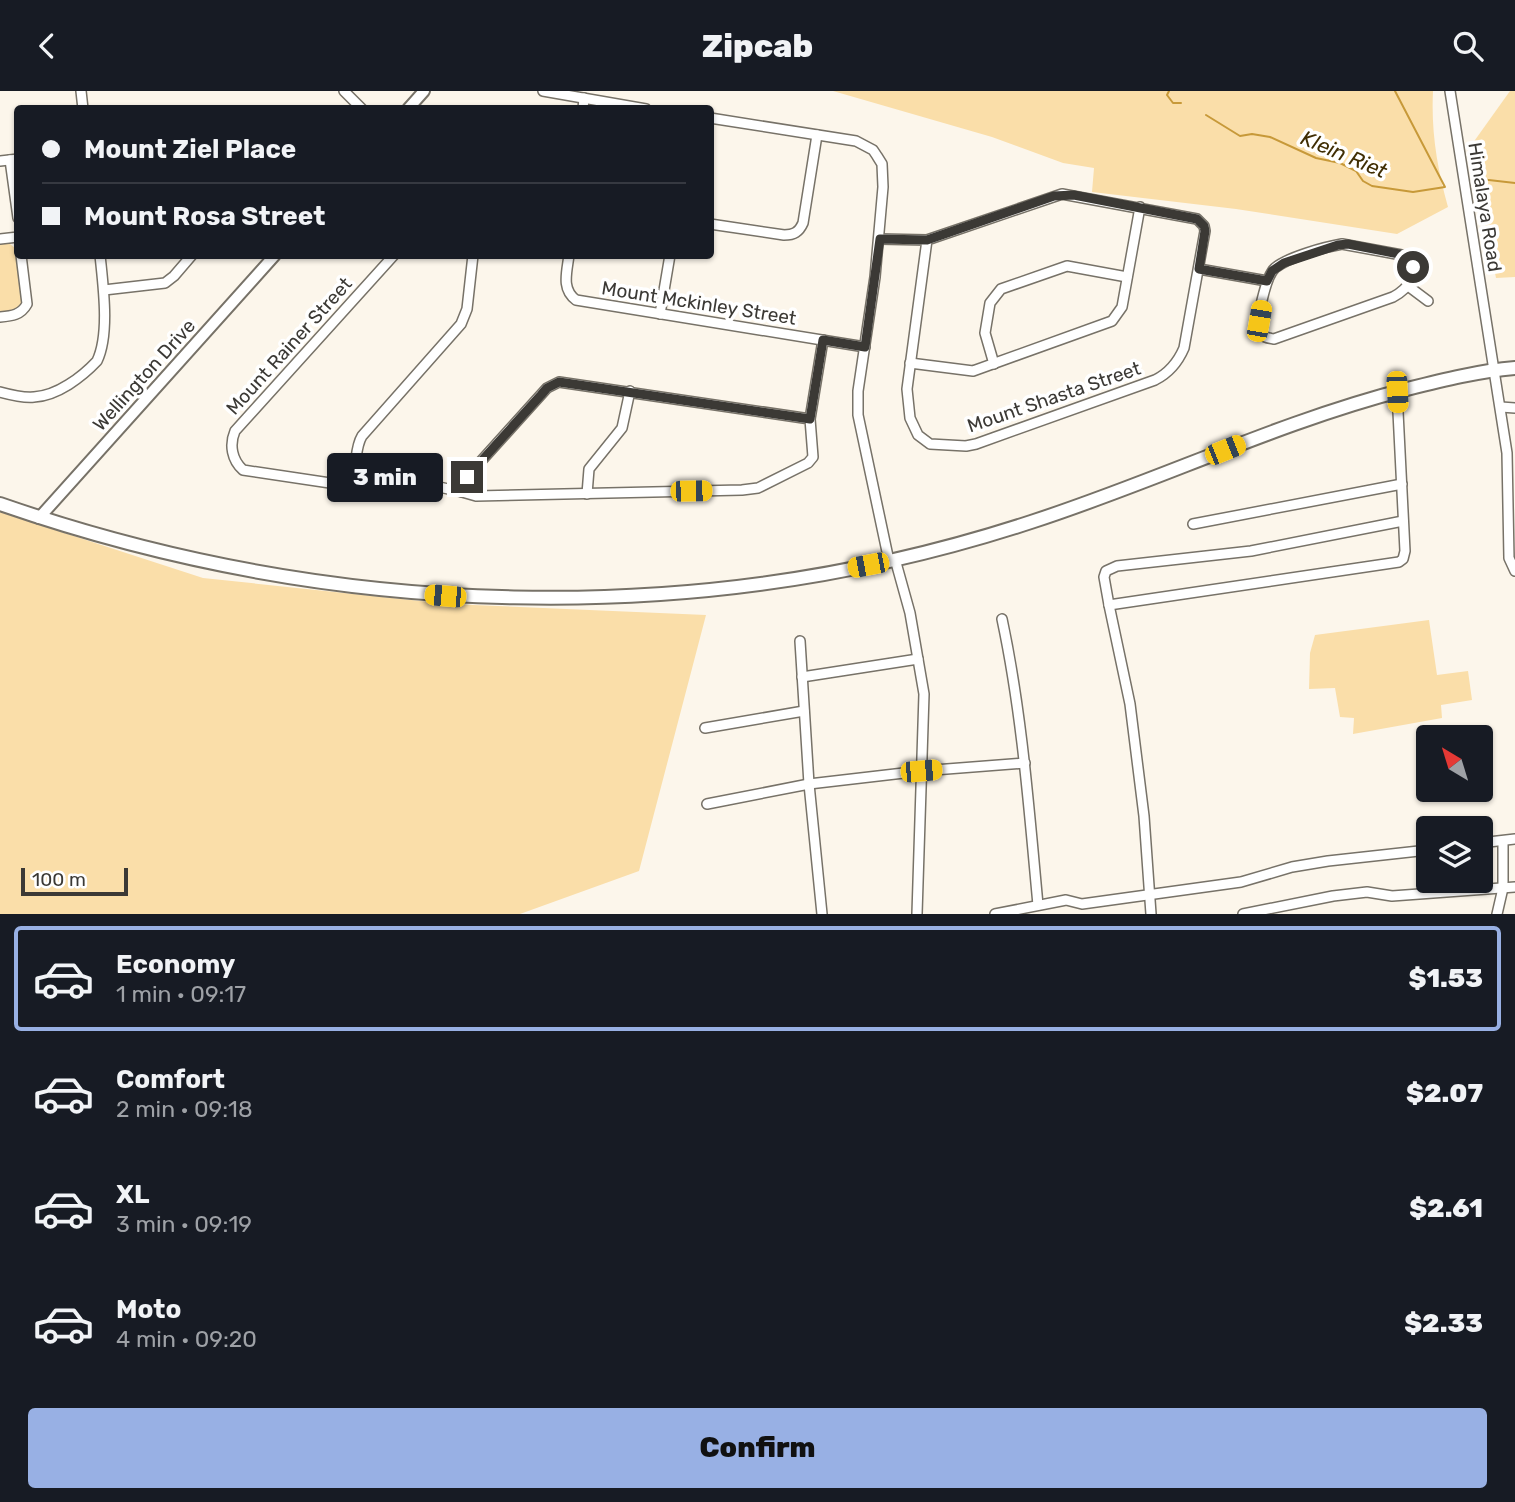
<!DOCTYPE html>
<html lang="en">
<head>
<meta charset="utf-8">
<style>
	body { margin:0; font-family:Rubik,sans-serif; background:#242831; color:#f1f3f6; height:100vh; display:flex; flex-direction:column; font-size:26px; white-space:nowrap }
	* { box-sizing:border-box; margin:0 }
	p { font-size:23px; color:#9ea1a6 }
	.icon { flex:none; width:38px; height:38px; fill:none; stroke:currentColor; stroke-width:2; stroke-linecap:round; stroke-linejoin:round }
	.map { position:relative; height:823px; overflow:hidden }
	.drawer { display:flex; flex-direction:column; background:#171b24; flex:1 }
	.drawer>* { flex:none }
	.hud { position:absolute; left:14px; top:14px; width:700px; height:154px; border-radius:7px; box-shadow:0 2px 5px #0004; display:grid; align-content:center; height:154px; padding:0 28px; background:#171b24 }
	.needle { width:46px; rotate:322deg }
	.buttons { position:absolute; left:1416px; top:634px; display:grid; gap:14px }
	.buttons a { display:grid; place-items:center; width:77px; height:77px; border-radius:7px; background:#171b24; box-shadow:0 2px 5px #0004; font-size:35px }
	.scale { position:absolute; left:21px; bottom:18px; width:107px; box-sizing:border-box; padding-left:7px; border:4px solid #3b3935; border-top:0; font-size:19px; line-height:24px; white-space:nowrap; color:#3b3935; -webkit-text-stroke:5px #fff; paint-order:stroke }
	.end { position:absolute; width:32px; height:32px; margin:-16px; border:9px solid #3b3935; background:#fff; box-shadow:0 0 0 4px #fff }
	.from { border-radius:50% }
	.bubble { position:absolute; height:49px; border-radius:7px; background:#171b24; box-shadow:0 2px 5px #0004; font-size:23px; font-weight:800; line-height:49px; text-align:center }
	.car { position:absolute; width:21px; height:42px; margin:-21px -10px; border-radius:9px; box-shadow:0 0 5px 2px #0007; background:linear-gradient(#f5c518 24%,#345 0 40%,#f5c518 0 76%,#345 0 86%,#f5c518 0) }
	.hud b { display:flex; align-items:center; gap:24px; height:66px; font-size:26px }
	.hud b+b { border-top:2px solid #363941 }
	.hud i { width:18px; height:18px; background:#f1f3f6 }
	ul { padding:12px 0 0; list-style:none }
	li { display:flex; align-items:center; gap:21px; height:105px; margin:0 14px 10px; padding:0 14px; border:4px solid transparent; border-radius:7px }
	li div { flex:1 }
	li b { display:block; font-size:26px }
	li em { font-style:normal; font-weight:800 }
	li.on { border-color:#98b0e4 }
	li>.icon { width:63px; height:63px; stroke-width:1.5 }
	.primary-button { display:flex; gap:14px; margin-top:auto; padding:14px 28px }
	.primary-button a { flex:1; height:80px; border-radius:7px; background:#98b0e4; color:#111; font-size:28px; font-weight:800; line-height:80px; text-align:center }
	header { display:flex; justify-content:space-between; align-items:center; height:91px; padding:0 28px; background:#171b24; font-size:32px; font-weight:800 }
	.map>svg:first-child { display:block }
	.green { fill:#fadea9 }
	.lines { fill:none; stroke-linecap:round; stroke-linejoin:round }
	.stream { stroke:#c79939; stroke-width:2 }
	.minor-casing { stroke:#777268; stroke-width:12 }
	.tertiary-casing { stroke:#777268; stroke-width:14 }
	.secondary-casing { stroke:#777268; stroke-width:16 }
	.minor { stroke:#fff; stroke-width:9 }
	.tertiary { stroke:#fff; stroke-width:10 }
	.secondary { stroke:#fff; stroke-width:12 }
	.route { stroke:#3b3935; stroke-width:9 }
	.labels { text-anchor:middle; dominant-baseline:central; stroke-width:7; stroke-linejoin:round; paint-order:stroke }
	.street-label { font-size:19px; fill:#3b3935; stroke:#fff }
	.water-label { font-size:21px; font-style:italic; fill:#402e04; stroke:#fff }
</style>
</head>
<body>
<header><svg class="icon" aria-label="back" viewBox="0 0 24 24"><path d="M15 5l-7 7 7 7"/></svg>Zipcab<svg class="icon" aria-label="search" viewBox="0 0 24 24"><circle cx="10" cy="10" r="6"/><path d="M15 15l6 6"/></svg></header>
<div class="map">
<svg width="1515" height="823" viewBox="0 0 1515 823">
	<rect width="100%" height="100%" fill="#fcf6eb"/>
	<g class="green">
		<path d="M 833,0 L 1433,0 C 1431,40 1437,77 1448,116 L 1397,143 L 1236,118 L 1092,101 L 1094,77 L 1063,72 L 992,46 Z"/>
		<polygon points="1510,0 1515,0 1515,186 1496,187 1470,56"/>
		<polygon points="0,153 10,153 15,157 22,212 17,219 0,221"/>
		<polygon points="0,421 203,487 449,513 706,524 639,780 520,823 0,823"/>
		<polygon points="1429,529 1437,584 1468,580 1472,609 1441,614 1442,627 1353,643 1354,627 1340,626 1335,597 1309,598 1310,562 1315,544"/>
	</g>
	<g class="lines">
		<g class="stream">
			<polyline points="1169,0 1167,4 1173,12 1181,12"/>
			<polyline points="1206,24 1240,45 1252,43 1270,46 1316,67 1340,72 1356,80 1363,90 1372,95 1413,101 1445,96 1395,0"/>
			<polyline points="1480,88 1515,92"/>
		</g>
		<g class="minor-casing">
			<g id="minor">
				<polyline points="81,0 83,18"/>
				<polyline points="344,0 362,18"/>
				<polyline points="543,0 646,18"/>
				<polyline points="1450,0 1507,362 1509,467 1515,480"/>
				<polyline points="583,18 584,7"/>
				<polyline points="710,27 856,50 873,59 877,65 882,73 883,96 875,186 858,300 858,324 889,470"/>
				<polyline points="10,69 18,127"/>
				<polyline points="0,70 18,68"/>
				<path d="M 710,133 L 784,144 C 794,144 799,141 803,132 L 817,44"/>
				<polyline points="0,148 18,146"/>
				<path d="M 880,148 L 927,149 L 907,298 L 910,327 L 918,344 L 930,353 L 966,355 L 976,353 L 1155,289 C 1169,282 1178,271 1184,257 L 1205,140 L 1204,135 L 1197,128 L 1062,103 L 927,149"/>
				<path d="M 1342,153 L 1407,165 C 1422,181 1408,198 1393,206 L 1274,248 C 1269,247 1263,247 1260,241 C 1255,231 1266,185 1275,177 C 1288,166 1325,156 1342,153 Z"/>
				<path d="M 394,164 L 235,340 C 229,354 232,369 243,379 L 330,392 C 365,394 350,365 362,345 L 461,233 L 467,218 L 473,164"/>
				<path d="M 569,164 C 567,181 561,198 576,209 L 865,256"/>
				<polyline points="1199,178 1267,190"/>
				<polyline points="1408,195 1428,210"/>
				<polyline points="104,199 165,192 174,185 192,164"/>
				<polyline points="660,223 670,164"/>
				<path d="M 0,226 C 12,225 21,224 27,213 L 21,164"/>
				<polyline points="910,272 973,280 1112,230 1122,216 1140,116"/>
				<polyline points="994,273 985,242 990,212 1001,198 1067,175 1127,186"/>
				<path d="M 0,301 C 11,304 23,307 34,306 C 57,305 82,286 97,270 C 110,243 103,194 100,164"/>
				<polyline points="1501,316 1515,317"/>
				<polyline points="810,328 559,291 547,297 473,379 464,392 462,401 476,405 742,399 758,397 808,372 813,366 810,328 823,249"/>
				<polyline points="430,394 462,401"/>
				<polyline points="587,403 589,378 622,337 630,300"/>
				<polyline points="1193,433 1402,393"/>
				<polyline points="895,468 910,522 924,603 917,823"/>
				<polyline points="1109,514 1399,471 1403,468 1405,460 1397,301"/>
				<path d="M 1002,528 C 1022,622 1029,718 1038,814"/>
				<polyline points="800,550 809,693 822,823"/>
				<polyline points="802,586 918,568"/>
				<polyline points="705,637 804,620"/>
				<polyline points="707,713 809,693 921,680 1025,672"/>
				<polyline points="1480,752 1515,748"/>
				<polyline points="995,823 1066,809 1082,813 1241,791 1292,776 1328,770 1428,759"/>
				<polyline points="1151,823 1144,725 1130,613 1109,514 1104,486 1106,480 1117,475 1251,460 1403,430"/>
				<polyline points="1243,823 1333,805 1367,801 1392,805 1515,796"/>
				<polyline points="1497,823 1503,797 1503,750"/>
			</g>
		</g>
		<g class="tertiary-casing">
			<g id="tertiary">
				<polyline points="408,18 424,0"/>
				<polyline points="39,427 275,164"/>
			</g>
		</g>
		<g class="secondary-casing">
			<path id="secondary" d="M 0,413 C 331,528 696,541 1031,431 C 1158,390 1278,331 1407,298 C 1443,289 1479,280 1515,277"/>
		</g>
		<use href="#minor" class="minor"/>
		<use href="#tertiary" class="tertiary"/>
		<use href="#secondary" class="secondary"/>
	</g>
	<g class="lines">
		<polyline class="route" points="467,386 541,304 547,297 559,291 810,328 823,249 865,256 880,148 927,149 1054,105 1074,104 1197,128 1204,135 1205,140 1199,178 1267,190 1272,180 1284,172 1338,154 1348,153 1404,164 1410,167 1413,176"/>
	</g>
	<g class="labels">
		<g class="street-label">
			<text transform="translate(1485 116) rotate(81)">Himalaya Road</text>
			<text transform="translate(699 212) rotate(9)">Mount Mckinley Street</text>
			<text transform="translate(289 255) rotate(-48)">Mount Rainer Street</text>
			<text transform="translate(144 284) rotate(-48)">Wellington Drive</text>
			<text transform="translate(1054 306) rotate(-19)">Mount Shasta Street</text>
		</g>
		<g class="water-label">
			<text transform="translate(1344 63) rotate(23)">Klein Riet</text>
		</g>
	</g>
</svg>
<div class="buttons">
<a><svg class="needle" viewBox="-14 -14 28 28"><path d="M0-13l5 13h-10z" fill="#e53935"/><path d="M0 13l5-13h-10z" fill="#9ea1a6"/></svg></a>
<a><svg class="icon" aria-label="layers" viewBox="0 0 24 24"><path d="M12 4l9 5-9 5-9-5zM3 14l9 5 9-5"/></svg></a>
</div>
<div class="scale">100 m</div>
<i class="end from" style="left:1413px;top:176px"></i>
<i class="end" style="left:467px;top:386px"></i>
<div class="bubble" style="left:327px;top:362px;width:116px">3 min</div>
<i class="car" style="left:1259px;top:230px;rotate:10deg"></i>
<i class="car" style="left:1397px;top:301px;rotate:177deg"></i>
<i class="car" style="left:1225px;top:359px;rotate:68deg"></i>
<i class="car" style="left:691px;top:400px;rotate:89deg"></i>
<i class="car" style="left:868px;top:474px;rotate:259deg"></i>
<i class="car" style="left:445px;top:505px;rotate:275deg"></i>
<i class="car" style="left:921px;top:680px;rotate:85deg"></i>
<div class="hud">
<b><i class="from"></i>Mount Ziel Place</b>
<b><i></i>Mount Rosa Street</b>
</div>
</div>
<section class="drawer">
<ul>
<li class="on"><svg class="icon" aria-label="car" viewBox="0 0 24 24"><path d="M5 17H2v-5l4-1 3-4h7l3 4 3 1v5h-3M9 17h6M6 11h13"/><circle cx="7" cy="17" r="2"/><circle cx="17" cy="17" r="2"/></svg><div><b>Economy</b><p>1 min · 09:17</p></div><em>$1.53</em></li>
<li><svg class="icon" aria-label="car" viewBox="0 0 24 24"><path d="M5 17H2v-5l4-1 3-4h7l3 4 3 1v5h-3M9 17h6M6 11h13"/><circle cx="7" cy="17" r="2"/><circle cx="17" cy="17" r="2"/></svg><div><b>Comfort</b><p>2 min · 09:18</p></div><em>$2.07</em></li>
<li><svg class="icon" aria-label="car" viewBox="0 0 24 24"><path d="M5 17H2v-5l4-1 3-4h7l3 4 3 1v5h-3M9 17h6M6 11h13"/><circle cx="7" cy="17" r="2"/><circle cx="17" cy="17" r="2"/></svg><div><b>XL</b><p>3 min · 09:19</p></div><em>$2.61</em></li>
<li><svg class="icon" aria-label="car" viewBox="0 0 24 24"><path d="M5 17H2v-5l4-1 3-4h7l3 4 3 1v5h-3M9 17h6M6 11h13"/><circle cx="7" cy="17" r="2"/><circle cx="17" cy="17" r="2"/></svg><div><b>Moto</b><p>4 min · 09:20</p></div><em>$2.33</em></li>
</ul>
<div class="primary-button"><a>Confirm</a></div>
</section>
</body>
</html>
